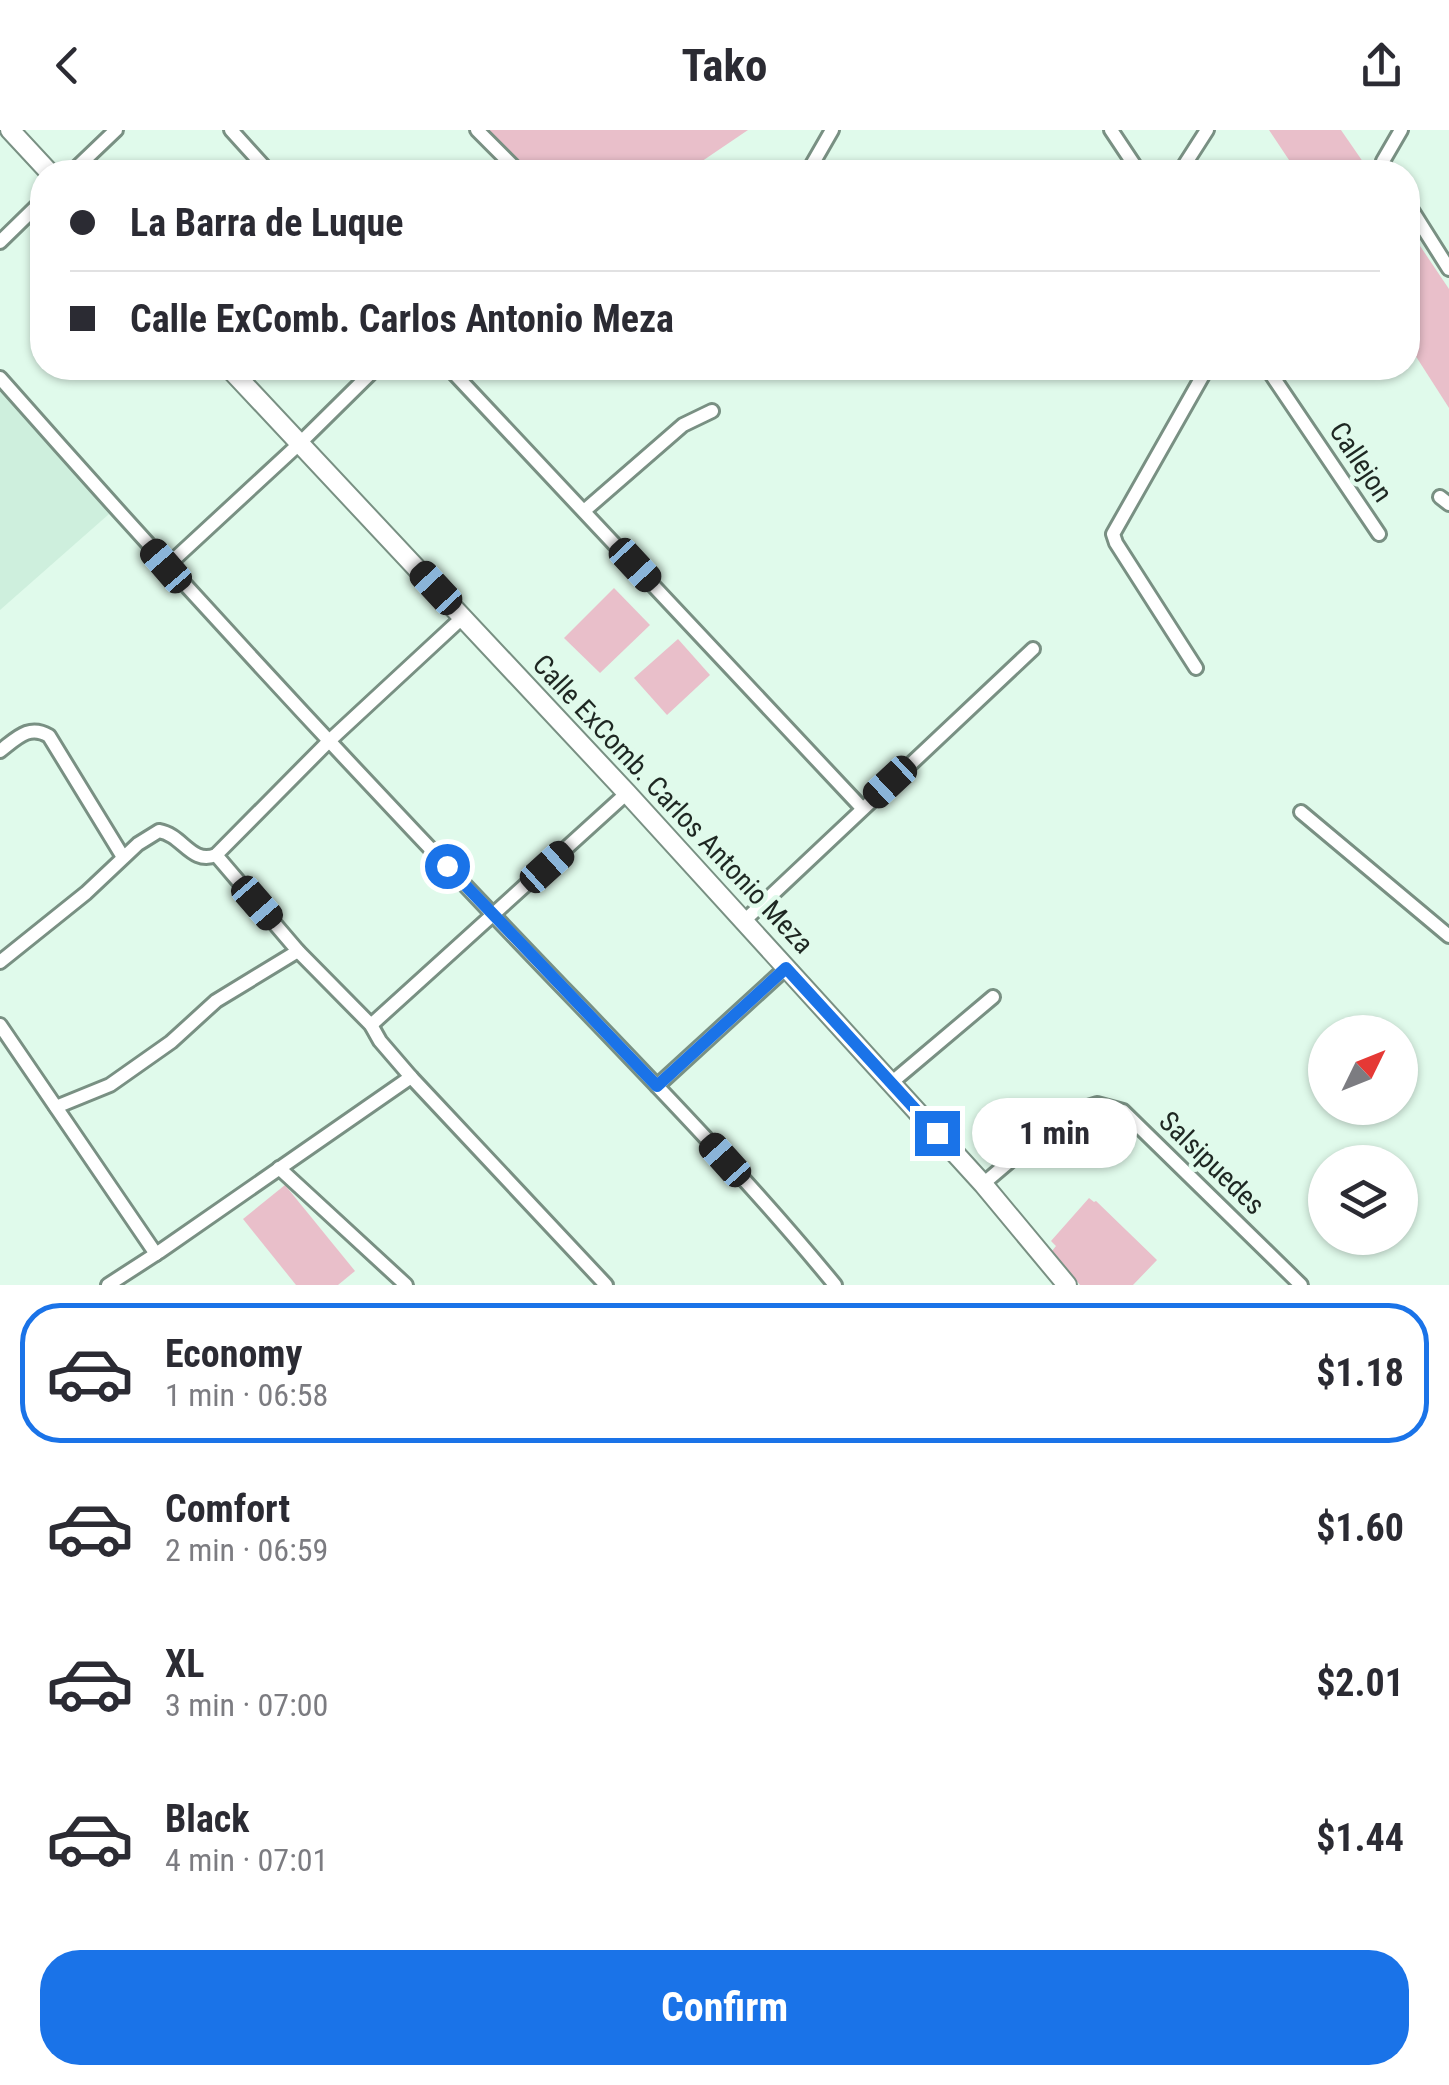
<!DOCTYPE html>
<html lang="en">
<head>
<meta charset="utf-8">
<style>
	body { margin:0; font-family:"Roboto Condensed",sans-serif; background:#f2f2f3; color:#2b2b33; height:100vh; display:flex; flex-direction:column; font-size:38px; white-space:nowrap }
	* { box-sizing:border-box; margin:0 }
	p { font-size:32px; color:#7c7c81 }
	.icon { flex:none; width:55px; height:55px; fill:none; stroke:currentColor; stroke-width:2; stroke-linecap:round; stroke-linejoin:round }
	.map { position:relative; height:1155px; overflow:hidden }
	.panel { display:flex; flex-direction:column; background:#fff; flex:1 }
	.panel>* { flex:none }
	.hud { position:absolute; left:30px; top:30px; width:1390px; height:220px; border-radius:40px; box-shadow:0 2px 8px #0004; display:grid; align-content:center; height:220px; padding:0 40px; background:#fff }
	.needle { width:65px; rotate:47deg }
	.controls { position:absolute; left:1308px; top:885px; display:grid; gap:20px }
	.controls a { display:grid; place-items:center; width:110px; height:110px; border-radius:50%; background:#fff; box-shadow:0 2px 8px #0004; font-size:50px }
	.end { position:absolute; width:45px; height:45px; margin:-22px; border:12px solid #1a73e8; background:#fff; box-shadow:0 0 0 5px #fff }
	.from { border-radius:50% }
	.bubble { position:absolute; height:70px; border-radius:35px; background:#fff; box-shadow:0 2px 8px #0004; font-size:32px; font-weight:700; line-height:70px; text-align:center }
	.car { position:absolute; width:30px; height:60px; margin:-30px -15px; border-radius:12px; box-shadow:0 0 8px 2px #0007; background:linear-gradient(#222 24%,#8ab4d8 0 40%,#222 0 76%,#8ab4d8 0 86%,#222 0) }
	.hud b { display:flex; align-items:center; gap:35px; height:95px; font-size:38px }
	.hud b+b { border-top:2px solid #e1e1e2 }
	.hud i { width:25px; height:25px; background:#2b2b33 }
	ul { padding:18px 0 0; list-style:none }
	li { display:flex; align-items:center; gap:30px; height:140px; margin:0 20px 15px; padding:0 20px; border:5px solid transparent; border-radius:40px }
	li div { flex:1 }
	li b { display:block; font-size:38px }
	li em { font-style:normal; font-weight:700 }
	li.selected { border-color:#1a73e8 }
	li>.icon { width:90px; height:90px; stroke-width:1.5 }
	.button { display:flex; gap:20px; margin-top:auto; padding:20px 40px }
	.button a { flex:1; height:115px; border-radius:40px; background:#1a73e8; color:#fff; font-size:40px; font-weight:700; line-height:115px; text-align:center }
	header { display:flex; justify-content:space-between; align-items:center; height:130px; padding:0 40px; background:#fff; font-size:45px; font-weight:700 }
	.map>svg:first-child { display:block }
	.built { fill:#ceefdd }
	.green { fill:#e9bfca }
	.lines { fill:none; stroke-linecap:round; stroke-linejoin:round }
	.street-casing { stroke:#799083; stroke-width:18 }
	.secondary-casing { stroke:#799083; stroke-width:22 }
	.street { stroke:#fff; stroke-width:12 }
	.secondary { stroke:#fff; stroke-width:18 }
	.route { stroke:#1a73e8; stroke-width:12 }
	.labels { text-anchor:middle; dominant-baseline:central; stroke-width:9; stroke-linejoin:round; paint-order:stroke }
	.street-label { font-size:28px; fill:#1e2722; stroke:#e0faeb }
</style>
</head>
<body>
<header><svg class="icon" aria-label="back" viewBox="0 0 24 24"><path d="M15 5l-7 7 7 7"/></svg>Tako<svg class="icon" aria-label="share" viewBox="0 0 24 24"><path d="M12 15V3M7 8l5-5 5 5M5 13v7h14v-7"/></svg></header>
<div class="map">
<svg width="1449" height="1155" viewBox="0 0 1449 1155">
	<rect width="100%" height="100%" fill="#e0faeb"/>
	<polygon class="built" points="0,260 109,384 0,480"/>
	<g class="green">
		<polygon points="478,0 748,0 686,42 523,42"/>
		<polygon points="1269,0 1341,0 1370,42 1297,42"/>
		<polygon points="1408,98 1449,159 1449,278 1408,214"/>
		<polygon points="614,458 650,495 600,543 564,508"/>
		<polygon points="678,509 710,545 667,585 634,548"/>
		<polygon points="285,1055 355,1141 338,1155 296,1155 243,1089"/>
		<polygon points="1089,1068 1094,1072 1096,1071 1157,1130 1133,1155 1080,1155 1052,1121 1056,1116 1051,1111"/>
	</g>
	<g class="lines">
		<g class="street-casing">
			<g id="street">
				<polyline points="231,0 269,42"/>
				<polyline points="477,0 519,42"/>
				<polyline points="1111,0 1139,42"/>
				<polyline points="809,40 832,0"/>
				<polyline points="72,42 116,0"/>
				<polyline points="1180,42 1207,0"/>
				<polyline points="1387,42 1383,31 1401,0"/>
				<polyline points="1408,74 1449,139"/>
				<polyline points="0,112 42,71"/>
				<polyline points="449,238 862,678"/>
				<polyline points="1267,238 1379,404"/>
				<path d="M 0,248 C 157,426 317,600 481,772 C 600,898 725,1021 835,1155"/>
				<polyline points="1440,367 1449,374"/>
				<polyline points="584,381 683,295 712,281"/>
				<polyline points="167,436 299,314 376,238"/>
				<polyline points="1196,538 1116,413 1113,404 1207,238"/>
				<path d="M 0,621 C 17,608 29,594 49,606 L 123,727"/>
				<polyline points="1301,682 1449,806"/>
				<polyline points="216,725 298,821 371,895 380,911 411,947 606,1155"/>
				<polyline points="743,792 1033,519"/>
				<path d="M 0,832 L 86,763 L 138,714 L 159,701 C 183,705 191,735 216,725 L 328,612 L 463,487"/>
				<polyline points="0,895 156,1124"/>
				<polyline points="371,895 627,663"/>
				<polyline points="891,953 993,867"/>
				<polyline points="657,956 786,838"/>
				<polyline points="56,977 110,955 171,912 216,871 298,821"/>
				<polyline points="279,1038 406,1155"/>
				<polyline points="983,1054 1065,984 1097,974 1123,981 1301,1155"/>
				<polyline points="108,1155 159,1122 411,947"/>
			</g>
		</g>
		<g class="secondary-casing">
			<g id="secondary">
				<polyline points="10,0 49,42"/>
				<polyline points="229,238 627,663 983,1054 1067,1155"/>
			</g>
		</g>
		<use href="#street" class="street"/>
		<use href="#secondary" class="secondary"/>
	</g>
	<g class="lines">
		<polyline class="route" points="447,736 657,956 786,838 937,1003"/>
	</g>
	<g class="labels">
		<g class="street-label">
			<text transform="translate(1361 332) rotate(56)">Callejon</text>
			<text transform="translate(673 674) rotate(47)">Calle ExComb. Carlos Antonio Meza</text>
			<text transform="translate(1212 1033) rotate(44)">Salsipuedes</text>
		</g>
	</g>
</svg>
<div class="controls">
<a><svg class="needle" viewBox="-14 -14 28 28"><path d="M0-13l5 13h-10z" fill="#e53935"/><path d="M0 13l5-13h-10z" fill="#7c7c81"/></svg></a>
<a><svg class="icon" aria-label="layers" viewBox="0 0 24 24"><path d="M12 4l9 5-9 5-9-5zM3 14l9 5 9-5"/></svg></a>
</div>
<i class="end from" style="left:447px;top:736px"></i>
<i class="end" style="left:937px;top:1003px"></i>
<div class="bubble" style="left:972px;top:968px;width:165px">1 min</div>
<i class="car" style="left:635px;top:435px;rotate:137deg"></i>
<i class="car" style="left:166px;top:436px;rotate:319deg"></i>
<i class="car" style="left:436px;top:458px;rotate:317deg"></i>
<i class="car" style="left:890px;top:652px;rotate:227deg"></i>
<i class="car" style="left:547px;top:737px;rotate:48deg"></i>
<i class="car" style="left:257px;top:773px;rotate:139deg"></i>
<i class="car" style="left:725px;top:1030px;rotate:318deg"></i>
<div class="hud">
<b><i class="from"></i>La Barra de Luque</b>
<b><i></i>Calle ExComb. Carlos Antonio Meza</b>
</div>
</div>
<section class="panel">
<ul>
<li class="selected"><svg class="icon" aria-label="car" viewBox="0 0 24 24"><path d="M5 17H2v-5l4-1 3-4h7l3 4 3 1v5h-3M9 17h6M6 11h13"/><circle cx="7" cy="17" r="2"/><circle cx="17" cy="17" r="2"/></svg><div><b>Economy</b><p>1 min · 06:58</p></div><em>$1.18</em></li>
<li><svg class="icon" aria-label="car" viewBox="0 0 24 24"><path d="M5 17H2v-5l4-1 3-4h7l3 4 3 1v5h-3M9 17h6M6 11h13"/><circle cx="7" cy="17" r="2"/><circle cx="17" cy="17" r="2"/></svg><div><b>Comfort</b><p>2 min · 06:59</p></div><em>$1.60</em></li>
<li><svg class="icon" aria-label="car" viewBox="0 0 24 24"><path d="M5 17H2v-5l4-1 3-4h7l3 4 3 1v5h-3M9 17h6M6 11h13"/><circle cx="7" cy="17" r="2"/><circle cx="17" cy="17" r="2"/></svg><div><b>XL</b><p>3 min · 07:00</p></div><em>$2.01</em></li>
<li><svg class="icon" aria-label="car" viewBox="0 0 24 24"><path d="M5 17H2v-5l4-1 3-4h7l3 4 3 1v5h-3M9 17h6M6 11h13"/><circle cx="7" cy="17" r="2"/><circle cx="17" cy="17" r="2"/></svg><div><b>Black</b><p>4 min · 07:01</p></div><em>$1.44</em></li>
</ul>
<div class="button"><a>Confirm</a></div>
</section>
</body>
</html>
